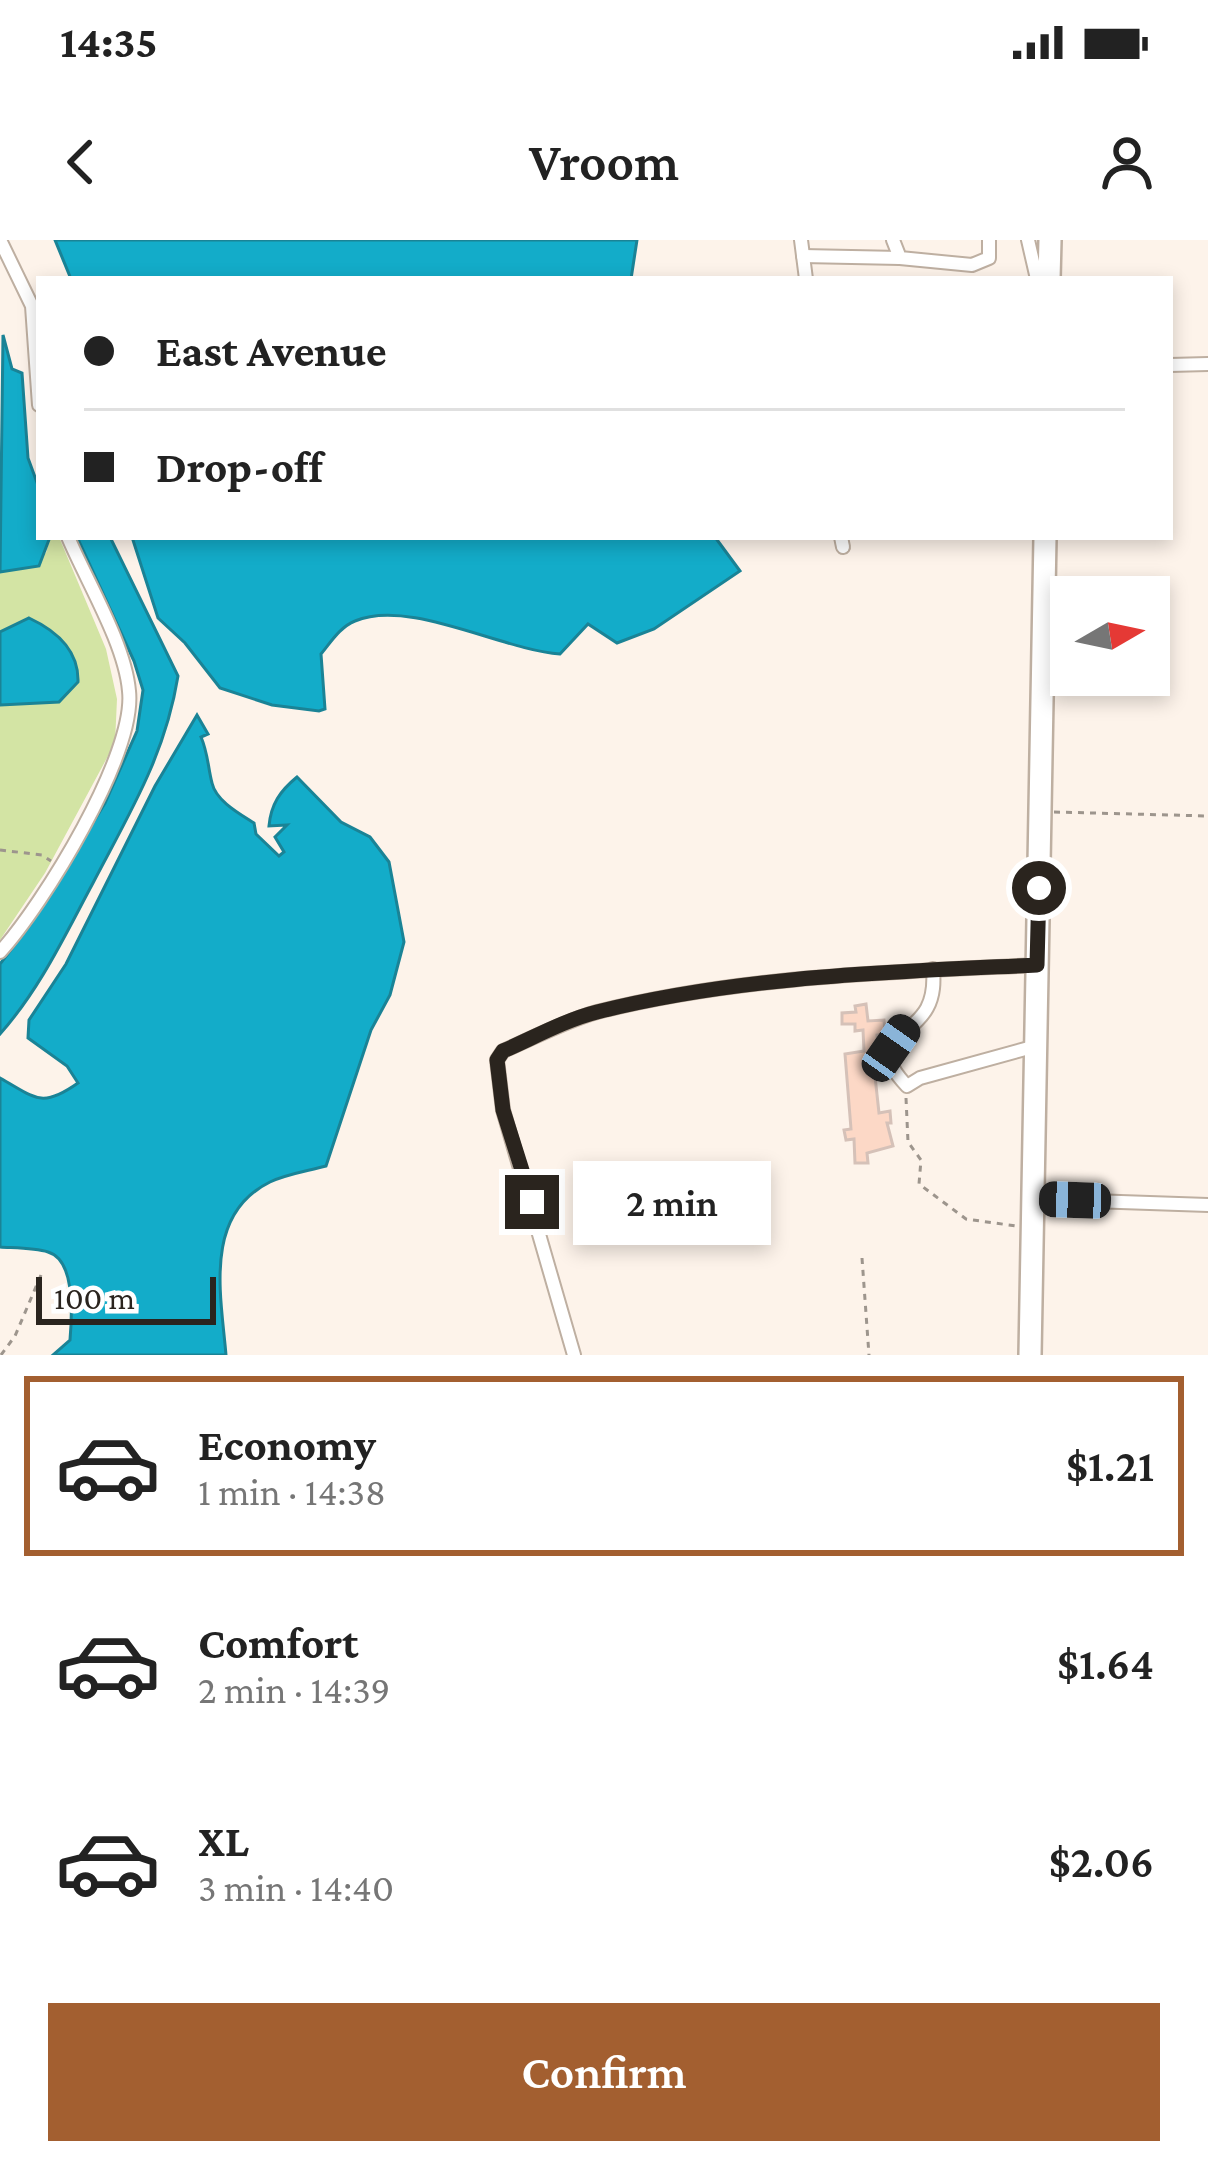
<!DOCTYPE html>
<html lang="en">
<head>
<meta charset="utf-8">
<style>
	body { margin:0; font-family:"Crimson Pro",serif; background:#f6f6f6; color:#222; height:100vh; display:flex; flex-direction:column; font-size:45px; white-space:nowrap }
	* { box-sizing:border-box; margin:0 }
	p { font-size:39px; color:#767676 }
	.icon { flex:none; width:66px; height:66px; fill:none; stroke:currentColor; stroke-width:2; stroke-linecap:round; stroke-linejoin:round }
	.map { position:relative; height:1115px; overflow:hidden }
	.sheet { display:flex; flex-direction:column; background:#fff; flex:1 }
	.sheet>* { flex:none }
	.hud { position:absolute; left:36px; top:36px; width:1137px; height:264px; border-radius:0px; box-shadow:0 6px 18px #0003; display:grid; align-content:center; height:264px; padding:0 48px; background:#fff }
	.needle { width:78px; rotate:81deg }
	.fabs { position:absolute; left:1050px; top:336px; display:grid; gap:24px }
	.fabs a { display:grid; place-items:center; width:120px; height:120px; border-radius:0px; background:#fff; box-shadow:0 6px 18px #0003; font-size:60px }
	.scale { position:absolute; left:36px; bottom:30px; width:180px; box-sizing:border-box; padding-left:12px; border:6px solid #2a241e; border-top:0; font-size:33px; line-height:42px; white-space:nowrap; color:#2a241e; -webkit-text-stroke:9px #fff; paint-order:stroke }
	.end { position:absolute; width:54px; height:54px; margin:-27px; border:15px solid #2a241e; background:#fff; box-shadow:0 0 0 6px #fff }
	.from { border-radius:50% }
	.bubble { position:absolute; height:84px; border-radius:0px; background:#fff; box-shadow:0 6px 18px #0003; font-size:39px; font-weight:600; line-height:84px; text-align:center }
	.car { position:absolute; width:36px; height:72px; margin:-36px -18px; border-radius:15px; box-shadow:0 0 9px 3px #0007; background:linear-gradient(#222 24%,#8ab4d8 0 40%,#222 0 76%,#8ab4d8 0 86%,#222 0) }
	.hud b { display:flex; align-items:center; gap:42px; height:114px; font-size:45px }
	.hud b+b { border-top:3px solid #e0e0e0 }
	.hud i { width:30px; height:30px; background:#222 }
	ul { padding:21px 0 0; list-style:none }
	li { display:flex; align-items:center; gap:36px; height:180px; margin:0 24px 18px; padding:0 24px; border:6px solid transparent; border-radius:0px }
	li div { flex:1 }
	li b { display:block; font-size:45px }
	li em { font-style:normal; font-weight:600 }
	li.selected { border-color:#a35f30 }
	li>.icon { width:108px; height:108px; stroke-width:1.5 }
	.primary-button { display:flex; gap:24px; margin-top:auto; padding:24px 48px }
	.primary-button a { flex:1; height:138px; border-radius:0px; background:#a35f30; color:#fff; font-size:48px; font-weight:600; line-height:138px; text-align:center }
	.status { display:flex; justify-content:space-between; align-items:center; height:84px; padding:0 60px; background:#fff; direction:ltr }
	.status svg { height:33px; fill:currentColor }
	header { display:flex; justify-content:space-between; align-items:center; height:156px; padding:0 48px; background:#fff; font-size:54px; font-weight:600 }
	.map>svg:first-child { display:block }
	.green { fill:#d3e4a4 }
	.water { fill:#13acc9; stroke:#1a8396; stroke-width:3 }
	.building { fill:#fcd8c6; stroke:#d5c1b8; stroke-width:3 }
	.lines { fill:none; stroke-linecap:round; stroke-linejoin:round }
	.street-casing { stroke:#beafa1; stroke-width:16 }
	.primary-casing { stroke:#beafa1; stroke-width:26 }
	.path { stroke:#9d958d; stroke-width:3; stroke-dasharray:6 6; stroke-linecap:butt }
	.street { stroke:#fff; stroke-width:12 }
	.primary { stroke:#fff; stroke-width:21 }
	.route { stroke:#2a241e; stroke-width:15 }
</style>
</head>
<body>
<div class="status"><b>14:35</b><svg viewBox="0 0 49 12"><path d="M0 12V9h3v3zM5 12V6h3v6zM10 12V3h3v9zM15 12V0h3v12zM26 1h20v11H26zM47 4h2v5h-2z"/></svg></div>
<header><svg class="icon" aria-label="back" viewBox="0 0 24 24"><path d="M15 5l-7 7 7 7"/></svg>Vroom<svg class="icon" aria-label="person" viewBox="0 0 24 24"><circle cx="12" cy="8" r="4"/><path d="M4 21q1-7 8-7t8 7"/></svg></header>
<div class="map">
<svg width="1208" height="1115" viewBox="0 0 1208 1115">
	<rect width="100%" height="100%" fill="#fdf3ea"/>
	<polygon class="green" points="50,297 59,297 106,409 117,459 115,503 45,633 0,700 0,465 37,464 29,378 0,392 0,332 46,313"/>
	<g class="water">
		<polygon points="55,0 637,0 631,39 71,39"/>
		<polygon points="3,95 12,129 22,133 28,218 39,248 39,297 50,297 39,326 0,332"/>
		<path d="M 77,297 L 110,297 L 178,436 C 165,516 130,572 93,643 C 65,695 40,749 0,794 L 0,724 L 30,685 L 105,563 L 137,491 L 143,450 L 134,421 Z"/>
		<path d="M 132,297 L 715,297 L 740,331 L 654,389 L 617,403 L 588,384 L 560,414 C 502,410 409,358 355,381 C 340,387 331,402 321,414 L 325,469 L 319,471 L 272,465 L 220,448 L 185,403 L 158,378 Z"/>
		<path d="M 29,378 C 57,391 79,410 78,442 L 59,462 L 0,465 L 0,392 Z"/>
		<path d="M 197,475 L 208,494 L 201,497 C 208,513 208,528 212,543 C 216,561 240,574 254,583 L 256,594 L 279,616 L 284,612 L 275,597 L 287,585 L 269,586 C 271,564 280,551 297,537 L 341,582 L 370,597 L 389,622 L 404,702 L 390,755 L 371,790 L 326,926 C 308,931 287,934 270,942 C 203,975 221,1055 226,1115 L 53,1115 L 70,1100 C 72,1077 76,1020 48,1012 C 35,1008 14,1008 0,1007 L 0,838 C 36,858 41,869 78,843 L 67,826 L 28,798 L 29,780 L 66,724 L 155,546 Z"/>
	</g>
	<polygon class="building" points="866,764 868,781 884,780 885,794 877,795 878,818 873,818 879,873 890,871 891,883 887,883 893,906 867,913 868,923 855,923 854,899 846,900 844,890 851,889 845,814 864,811 863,790 855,791 855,784 842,784 842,773 856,772 855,766"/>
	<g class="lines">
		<g class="street-casing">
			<g id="street">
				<polyline points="0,0 32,66 39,165"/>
				<polyline points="801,0 806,39"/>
				<polyline points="893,0 900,18 972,25 989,18 989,0"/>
				<polyline points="1028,0 1037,39"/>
				<polyline points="803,16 900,18"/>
				<polyline points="1170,125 1208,124"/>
				<polyline points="841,297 843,307"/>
				<path d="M 0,712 C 43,665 136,514 129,451 C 125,404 87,342 68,297"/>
				<path d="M 933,729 C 934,742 934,755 927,768 C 911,798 864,801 907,846 L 920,838 L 1036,806"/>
				<polyline points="1033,959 1208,965"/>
				<path d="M 574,1115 L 503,870 L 497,820 L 503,811 C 533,798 565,781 597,772 C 739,736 891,732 1037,725"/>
			</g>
		</g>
		<g class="primary-casing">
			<g id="primary">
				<polyline points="1049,39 1050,0"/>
				<polyline points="1030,1115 1045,297"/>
			</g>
		</g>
		<g class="path">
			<polyline points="1054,572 1208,576"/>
			<polyline points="0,610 42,615 51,621"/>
			<polyline points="906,858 908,902 921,920 919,944 966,979 1016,986"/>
			<polyline points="862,1018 869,1115"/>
			<polyline points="1,1115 15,1096 41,1035"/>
		</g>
		<use href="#street" class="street"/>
		<use href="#primary" class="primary"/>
	</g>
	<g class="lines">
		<path class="route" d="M 532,962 L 503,870 L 497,820 L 503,811 C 533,798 565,780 597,772 C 740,736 891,732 1037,725 L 1039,648"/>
	</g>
</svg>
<div class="fabs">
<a><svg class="needle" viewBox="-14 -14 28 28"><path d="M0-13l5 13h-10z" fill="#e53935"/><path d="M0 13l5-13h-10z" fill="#767676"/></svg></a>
</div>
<div class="scale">100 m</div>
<i class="end from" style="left:1039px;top:648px"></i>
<i class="end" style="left:532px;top:962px"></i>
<div class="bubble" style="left:573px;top:921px;width:198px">2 min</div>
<i class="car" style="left:891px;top:808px;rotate:35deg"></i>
<i class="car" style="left:1075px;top:960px;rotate:272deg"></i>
<div class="hud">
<b><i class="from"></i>East Avenue</b>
<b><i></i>Drop-off</b>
</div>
</div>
<section class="sheet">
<ul>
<li class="selected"><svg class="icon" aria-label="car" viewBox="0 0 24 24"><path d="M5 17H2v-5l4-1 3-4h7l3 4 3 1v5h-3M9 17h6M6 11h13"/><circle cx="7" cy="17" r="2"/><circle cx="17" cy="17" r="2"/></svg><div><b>Economy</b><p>1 min · 14:38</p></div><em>$1.21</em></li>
<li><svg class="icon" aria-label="car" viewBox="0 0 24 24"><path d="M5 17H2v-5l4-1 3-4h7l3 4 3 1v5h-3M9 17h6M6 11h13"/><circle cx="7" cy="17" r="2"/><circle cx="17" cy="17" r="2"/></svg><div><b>Comfort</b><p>2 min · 14:39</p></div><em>$1.64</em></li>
<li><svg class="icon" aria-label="car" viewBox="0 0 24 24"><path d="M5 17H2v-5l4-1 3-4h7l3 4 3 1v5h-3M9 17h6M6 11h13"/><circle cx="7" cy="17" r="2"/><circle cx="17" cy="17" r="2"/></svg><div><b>XL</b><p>3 min · 14:40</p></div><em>$2.06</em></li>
</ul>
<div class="primary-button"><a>Confirm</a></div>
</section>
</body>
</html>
